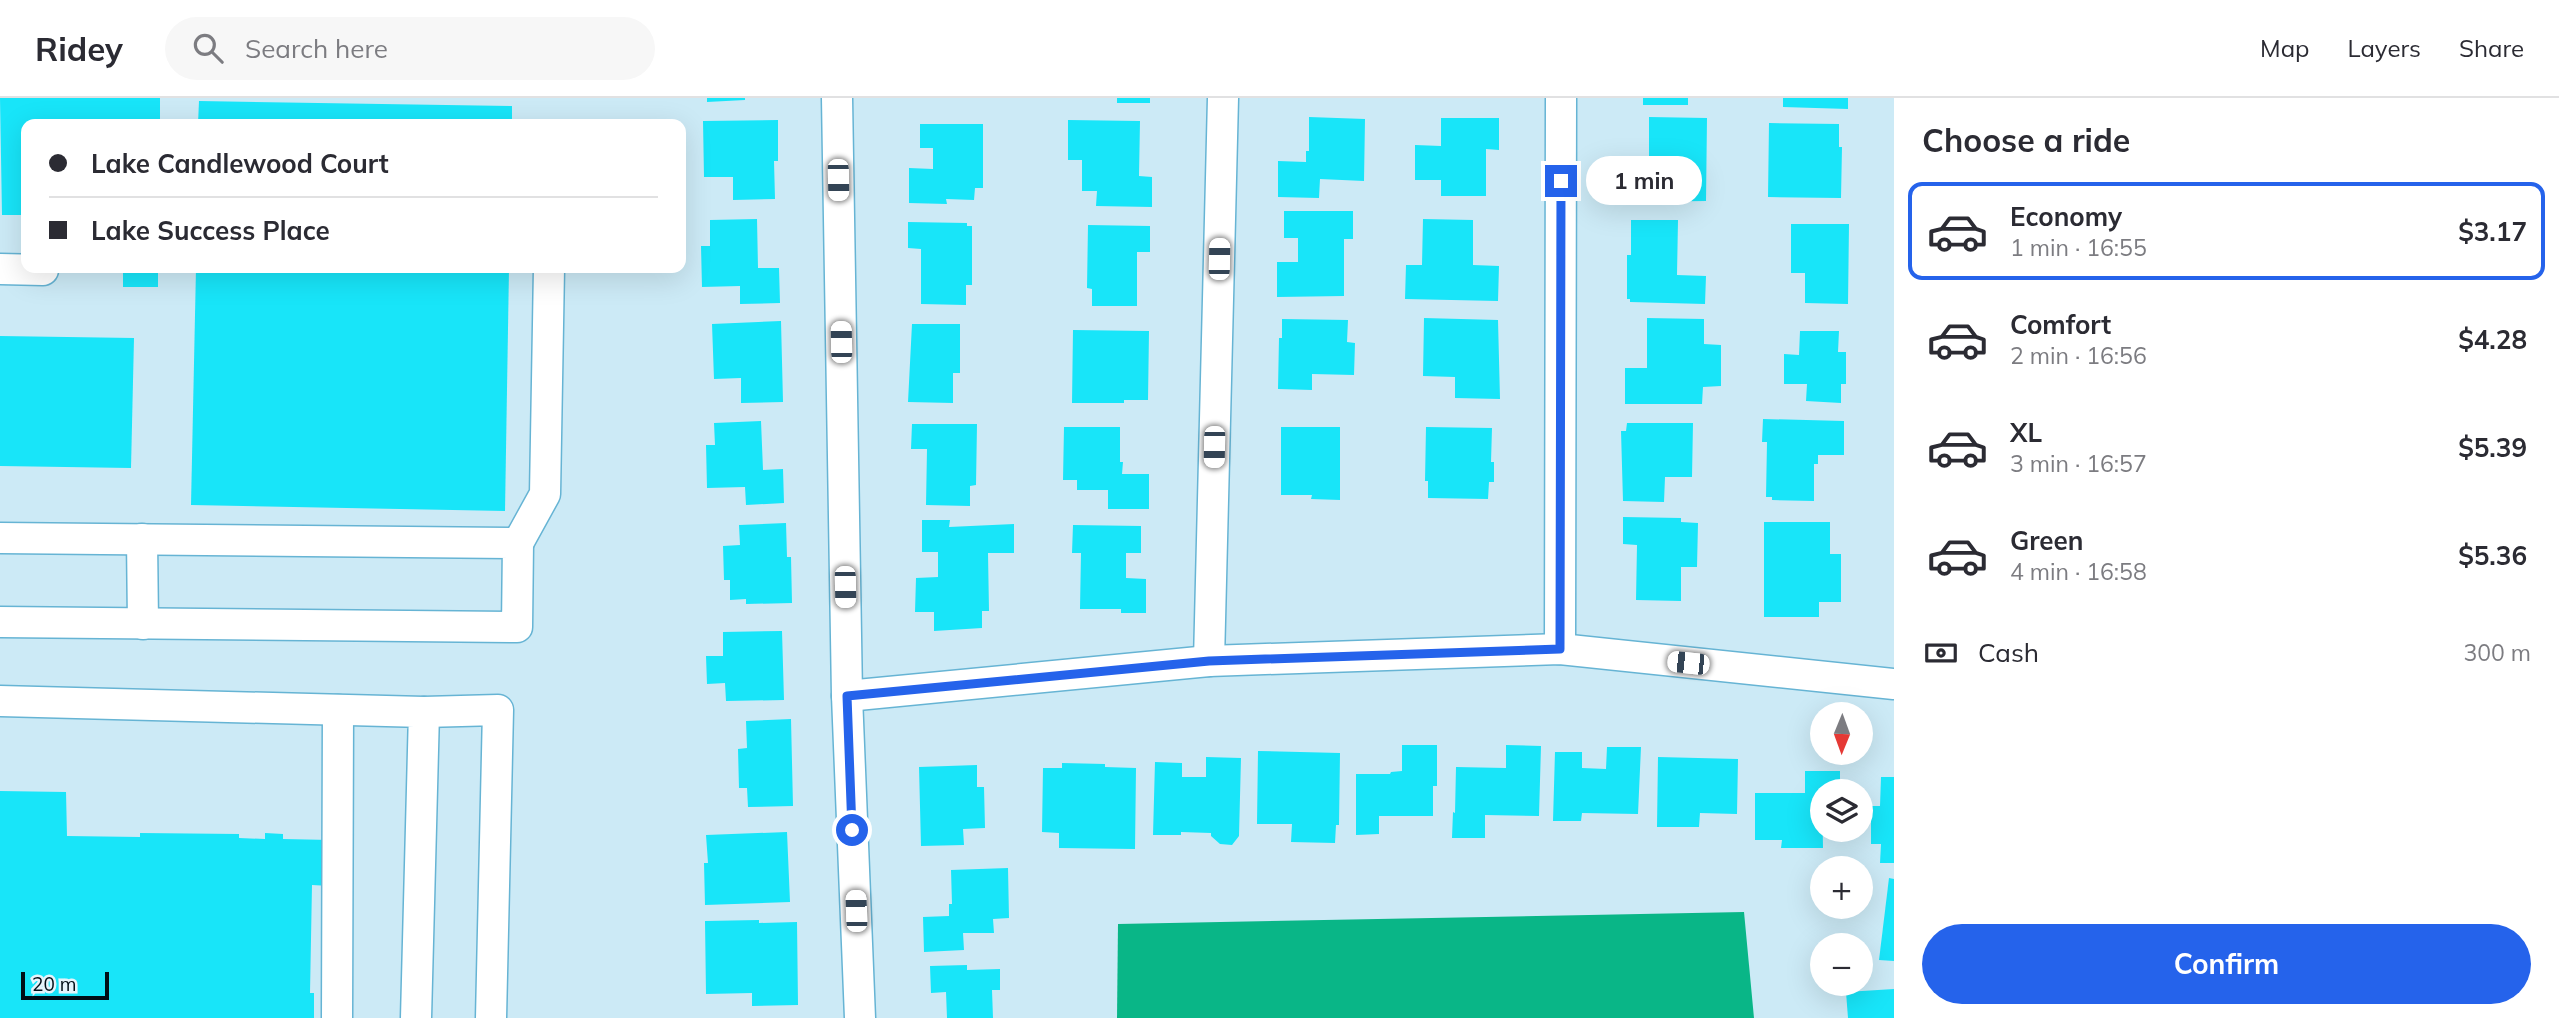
<!DOCTYPE html>
<html lang="en">
<head>
<meta charset="utf-8">
<style>
	body { margin:0; font-family:Mulish,sans-serif; background:#f7f7f7; color:#2b2b33; height:100vh; display:flex; flex-direction:column; font-size:26px; white-space:nowrap }
	* { box-sizing:border-box; margin:0 }
	p { font-size:23px; color:#7c7c81 }
	.icon { flex:none; width:38px; height:38px; fill:none; stroke:currentColor; stroke-width:2; stroke-linecap:round; stroke-linejoin:round }
	.map { position:relative; flex:1; overflow:hidden }
	.panel { display:flex; flex-direction:column; background:#fff; width:665px }
	.panel>* { flex:none }
	.top-card { position:absolute; left:21px; top:21px; width:665px; height:154px; border-radius:14px; box-shadow:0 7px 28px #0002; display:grid; align-content:center; height:154px; padding:0 28px; background:#fff }
	.needle { width:46px; rotate:181deg }
	.fabs { position:absolute; left:1810px; top:604px; display:grid; gap:14px }
	.fabs a { display:grid; place-items:center; width:63px; height:63px; border-radius:50%; background:#fff; box-shadow:0 7px 28px #0002; font-size:35px }
	.scale { position:absolute; left:21px; bottom:18px; width:88px; box-sizing:border-box; padding-left:7px; border:4px solid #000e17; border-top:0; font-size:19px; line-height:24px; white-space:nowrap; color:#000e17; -webkit-text-stroke:5px #e5f4fb; paint-order:stroke }
	.end { position:absolute; width:32px; height:32px; margin:-16px; border:9px solid #2563eb; background:#fff; box-shadow:0 0 0 4px #fff }
	.from { border-radius:50% }
	.bubble { position:absolute; height:49px; border-radius:24px; background:#fff; box-shadow:0 7px 28px #0002; font-size:23px; font-weight:700; line-height:49px; text-align:center }
	.car { position:absolute; width:21px; height:42px; margin:-21px -10px; border-radius:9px; box-shadow:0 0 5px 2px #0007; background:linear-gradient(#fff 24%,#345 0 40%,#fff 0 76%,#345 0 86%,#fff 0) }
	.top-card b { display:flex; align-items:center; gap:24px; height:66px; font-size:26px }
	.top-card b+b { border-top:2px solid #e1e1e2 }
	.top-card i { width:18px; height:18px; background:#2b2b33 }
	ul { padding:0; list-style:none }
	li { display:flex; align-items:center; gap:21px; height:98px; margin:0 14px 10px; padding:0 14px; border:4px solid transparent; border-radius:14px }
	li div { flex:1 }
	li b { display:block; font-size:26px }
	li em { font-style:normal; font-weight:700 }
	li.on { border-color:#2563eb }
	li>.icon { width:63px; height:63px; stroke-width:1.5 }
	h2 { padding:0 28px; font-size:32px; line-height:84px }
	.pay { display:flex; align-items:center; gap:18px; height:77px; padding:0 28px; font-size:26px }
	.pay p { margin-inline-start:auto }
	.primary-button { display:flex; gap:14px; margin-top:auto; padding:14px 28px }
	.primary-button a { flex:1; height:80px; border-radius:42px; background:#2563eb; color:#fff; font-size:28px; font-weight:700; line-height:80px; text-align:center }
	header { display:flex; align-items:center; gap:42px; box-sizing:border-box; height:98px; padding:0 35px; background:#fff; border-bottom:2px solid #e1e1e2 }
	header strong { font-size:33px }
	nav { display:flex; gap:38px; margin-inline-start:auto; font-size:24px }
	.search { width:490px; height:63px; background:#f7f7f7; display:flex; align-items:center; gap:18px; box-sizing:border-box; padding:0 24px; border-radius:38px; color:#7c7c81; font-size:26px }
	main { display:flex; flex:1; min-height:0 }
	.map>svg:first-child { display:block }
	.water { fill:#09b687 }
	.building { fill:#18e5f9 }
	.lines { fill:none; stroke-linecap:round; stroke-linejoin:round }
	.minor-casing { stroke:#66b4d4; stroke-width:33 }
	.minor { stroke:#fff; stroke-width:30 }
	.route { stroke:#2563eb; stroke-width:9 }
</style>
</head>
<body>
<header>
<strong>Ridey</strong>
<div class="search"><svg class="icon" aria-label="search" viewBox="0 0 24 24"><circle cx="10" cy="10" r="6"/><path d="M15 15l6 6"/></svg>Search here</div>
<nav><a>Map</a><a>Layers</a><a>Share</a></nav>
</header>
<main>
<div class="map">
<svg width="1894" height="920" viewBox="0 0 1894 920">
	<rect width="100%" height="100%" fill="#cceaf6"/>
	<polygon class="water" points="1744,814 1754,920 1117,920 1118,826"/>
	<g class="building">
		<polygon points="0,0 160,0 160,26 26,26 26,117 2,117"/>
		<polygon points="707,0 745,0 745,2 707,4"/>
		<rect x="1117" y="0" width="33" height="5"/>
		<rect x="1643" y="0" width="45" height="7"/>
		<polygon points="1783,0 1848,0 1848,11 1783,9"/>
		<polygon points="199,3 512,8 512,26 198,26"/>
		<polygon points="1309,19 1365,21 1364,83 1320,81 1319,100 1278,99 1278,63 1306,64 1306,53 1309,53"/>
		<polygon points="1649,19 1707,20 1706,103 1627,104 1628,68 1649,68"/>
		<polygon points="1441,20 1499,20 1499,52 1486,51 1486,98 1441,98 1441,82 1415,82 1415,47 1441,48"/>
		<polygon points="778,22 778,63 774,63 775,101 733,102 733,79 704,79 703,23"/>
		<polygon points="1068,22 1140,23 1139,78 1152,79 1152,109 1096,108 1097,93 1082,93 1082,62 1068,62"/>
		<polygon points="1769,25 1839,26 1839,49 1842,49 1841,100 1768,99"/>
		<polygon points="920,26 983,26 983,90 975,90 974,102 946,101 947,106 909,105 909,70 933,71 933,50 920,50"/>
		<polygon points="1284,113 1353,113 1353,141 1344,141 1344,198 1277,199 1277,164 1298,164 1298,140 1284,140"/>
		<polygon points="757,121 758,170 779,170 780,205 740,206 740,188 702,189 701,148 710,148 710,122"/>
		<polygon points="1423,121 1473,122 1473,167 1499,168 1498,203 1405,201 1406,167 1422,167"/>
		<polygon points="1631,122 1678,122 1677,177 1706,178 1705,206 1630,204 1630,201 1627,201 1627,157 1631,157"/>
		<polygon points="908,124 967,125 967,128 972,128 972,187 966,187 966,207 921,206 921,151 908,150"/>
		<polygon points="1791,126 1849,126 1848,206 1805,205 1805,175 1791,175"/>
		<polygon points="1088,127 1150,128 1150,154 1137,154 1137,208 1092,208 1092,191 1087,190"/>
		<rect x="123" y="170" width="35" height="19"/>
		<polygon points="196,170 509,170 505,413 191,407"/>
		<polygon points="1424,220 1498,222 1500,301 1455,300 1455,279 1423,278"/>
		<polygon points="1647,220 1704,221 1704,246 1721,247 1721,288 1703,289 1702,306 1625,306 1625,270 1647,270"/>
		<polygon points="1282,221 1348,222 1347,244 1355,245 1354,277 1312,276 1312,292 1278,291 1279,240 1282,240"/>
		<polygon points="781,223 783,304 741,305 741,280 714,281 712,226"/>
		<polygon points="912,226 960,226 960,275 953,275 953,305 908,304"/>
		<polygon points="1073,232 1149,233 1148,302 1124,302 1124,305 1072,305"/>
		<polygon points="1800,233 1839,233 1838,254 1846,254 1846,286 1841,286 1841,305 1806,303 1807,286 1784,286 1784,256 1799,257"/>
		<polygon points="0,238 134,240 131,370 0,368"/>
		<polygon points="1763,321 1844,323 1844,357 1818,357 1818,366 1814,366 1814,403 1772,402 1772,399 1766,399 1767,344 1762,344"/>
		<polygon points="761,323 763,372 783,371 784,405 746,407 745,389 707,390 706,347 715,347 714,325"/>
		<polygon points="1627,325 1693,325 1692,379 1665,379 1664,404 1623,403 1621,333 1626,333"/>
		<polygon points="912,326 977,326 976,387 970,388 970,408 926,407 927,351 911,351"/>
		<polygon points="1064,329 1120,329 1120,364 1123,364 1122,376 1149,376 1149,411 1108,411 1108,392 1077,392 1077,382 1063,382"/>
		<polygon points="1281,329 1340,329 1340,402 1311,401 1312,397 1281,397"/>
		<polygon points="1426,329 1492,330 1491,364 1494,364 1494,384 1489,384 1488,401 1428,400 1428,383 1425,383"/>
		<polygon points="1623,419 1681,420 1681,424 1698,425 1697,469 1681,469 1681,503 1636,502 1637,447 1623,446"/>
		<polygon points="922,422 950,422 949,429 1014,426 1014,455 988,455 989,513 982,513 982,530 934,533 934,514 915,514 916,480 938,479 938,454 922,454"/>
		<polygon points="1764,424 1830,424 1830,456 1841,456 1841,504 1819,504 1819,519 1764,519"/>
		<polygon points="786,425 787,459 791,459 792,505 746,506 746,501 730,502 730,482 724,482 723,448 740,447 739,427"/>
		<polygon points="1073,427 1141,428 1141,455 1126,455 1126,480 1146,481 1146,515 1121,515 1121,511 1080,511 1081,455 1072,455"/>
		<polygon points="782,533 784,602 726,603 725,585 707,586 706,558 723,558 723,534"/>
		<polygon points="791,621 793,708 748,709 747,690 739,690 738,651 747,650 746,623"/>
		<polygon points="1402,647 1437,647 1437,688 1433,688 1433,718 1379,718 1379,736 1356,737 1356,676 1390,676 1391,674 1402,673"/>
		<polygon points="1506,647 1541,648 1539,718 1485,717 1485,740 1452,740 1453,714 1455,715 1456,669 1506,670"/>
		<polygon points="1607,649 1641,649 1638,716 1582,715 1581,723 1553,723 1555,654 1582,654 1582,670 1606,671"/>
		<polygon points="1258,653 1340,655 1339,727 1336,727 1335,745 1291,744 1292,726 1257,726"/>
		<polygon points="1206,659 1241,660 1239,738 1232,747 1220,746 1211,738 1211,735 1181,734 1181,737 1153,737 1155,664 1182,665 1182,679 1206,679"/>
		<polygon points="1658,659 1738,661 1737,716 1700,715 1699,729 1657,729"/>
		<polygon points="1062,665 1105,666 1105,669 1136,670 1135,751 1059,750 1059,735 1042,734 1043,670 1062,670"/>
		<polygon points="977,667 977,689 984,689 985,730 963,731 964,747 921,748 919,669"/>
		<polygon points="1805,673 1840,673 1840,693 1822,693 1823,750 1781,750 1782,742 1755,742 1755,695 1805,695"/>
		<polygon points="1881,679 1894,679 1894,765 1880,765 1881,746 1871,746 1871,708 1880,708"/>
		<polygon points="0,693 66,694 67,738 140,739 140,735 239,736 239,740 265,741 265,735 283,736 283,741 331,742 330,788 312,787 310,895 314,895 314,920 0,920"/>
		<polygon points="787,734 790,804 705,807 704,765 708,765 706,737"/>
		<polygon points="1008,770 1009,820 993,821 994,835 963,835 964,852 924,854 923,819 949,818 949,806 952,806 951,772"/>
		<polygon points="1889,780 1894,781 1894,863 1879,862"/>
		<polygon points="759,822 759,825 797,824 798,907 752,908 752,895 706,896 705,823"/>
		<polygon points="967,867 967,872 1000,871 1000,892 992,892 993,920 947,920 946,894 931,895 930,868"/>
		<polygon points="1894,891 1894,920 1848,920 1846,894"/>
	</g>
	<g class="lines">
		<g class="minor-casing">
			<g id="minor">
				<polyline points="837,0 847,598 860,920"/>
				<polyline points="0,171 43,172"/>
				<polyline points="0,440 518,445 517,529 0,524"/>
				<polyline points="142,441 143,526"/>
				<polyline points="518,445 545,396 549,170"/>
				<polyline points="1560,551 1561,0"/>
				<polyline points="1209,563 1223,0"/>
				<polyline points="847,598 1209,563 1560,551 1894,586"/>
				<polyline points="0,603 424,614 416,920"/>
				<polyline points="424,614 498,612 491,920"/>
				<polyline points="337,920 338,612"/>
			</g>
		</g>
		<use href="#minor" class="minor"/>
	</g>
	<g class="lines">
		<polyline class="route" points="852,732 847,598 1209,563 1560,551 1561,83"/>
	</g>
</svg>
<div class="fabs">
<a><svg class="needle" viewBox="-14 -14 28 28"><path d="M0-13l5 13h-10z" fill="#e53935"/><path d="M0 13l5-13h-10z" fill="#7c7c81"/></svg></a>
<a><svg class="icon" aria-label="layers" viewBox="0 0 24 24"><path d="M12 4l9 5-9 5-9-5zM3 14l9 5 9-5"/></svg></a>
<a>+</a>
<a>−</a>
</div>
<div class="scale">20 m</div>
<i class="end from" style="left:852px;top:732px"></i>
<i class="end" style="left:1561px;top:83px"></i>
<div class="bubble" style="left:1586px;top:58px;width:116px">1 min</div>
<i class="car" style="left:838px;top:82px;rotate:179deg"></i>
<i class="car" style="left:1219px;top:161px;rotate:1deg"></i>
<i class="car" style="left:841px;top:244px;rotate:359deg"></i>
<i class="car" style="left:1214px;top:349px;rotate:181deg"></i>
<i class="car" style="left:845px;top:489px;rotate:179deg"></i>
<i class="car" style="left:1688px;top:565px;rotate:276deg"></i>
<i class="car" style="left:856px;top:813px;rotate:358deg"></i>
<div class="top-card">
<b><i class="from"></i>Lake Candlewood Court</b>
<b><i></i>Lake Success Place</b>
</div>
</div>
<section class="panel">
<h2>Choose a ride</h2>
<ul>
<li class="on"><svg class="icon" aria-label="car" viewBox="0 0 24 24"><path d="M5 17H2v-5l4-1 3-4h7l3 4 3 1v5h-3M9 17h6M6 11h13"/><circle cx="7" cy="17" r="2"/><circle cx="17" cy="17" r="2"/></svg><div><b>Economy</b><p>1 min · 16:55</p></div><em>$3.17</em></li>
<li><svg class="icon" aria-label="car" viewBox="0 0 24 24"><path d="M5 17H2v-5l4-1 3-4h7l3 4 3 1v5h-3M9 17h6M6 11h13"/><circle cx="7" cy="17" r="2"/><circle cx="17" cy="17" r="2"/></svg><div><b>Comfort</b><p>2 min · 16:56</p></div><em>$4.28</em></li>
<li><svg class="icon" aria-label="car" viewBox="0 0 24 24"><path d="M5 17H2v-5l4-1 3-4h7l3 4 3 1v5h-3M9 17h6M6 11h13"/><circle cx="7" cy="17" r="2"/><circle cx="17" cy="17" r="2"/></svg><div><b>XL</b><p>3 min · 16:57</p></div><em>$5.39</em></li>
<li><svg class="icon" aria-label="car" viewBox="0 0 24 24"><path d="M5 17H2v-5l4-1 3-4h7l3 4 3 1v5h-3M9 17h6M6 11h13"/><circle cx="7" cy="17" r="2"/><circle cx="17" cy="17" r="2"/></svg><div><b>Green</b><p>4 min · 16:58</p></div><em>$5.36</em></li>
</ul>
<div class="pay"><svg class="icon" aria-label="cash" viewBox="0 0 24 24"><path d="M3 7h18v10H3z"/><circle cx="12" cy="12" r="2"/></svg>Cash<p>300 m</p></div>
<div class="primary-button"><a>Confirm</a></div>
</section>
</main>
</body>
</html>
